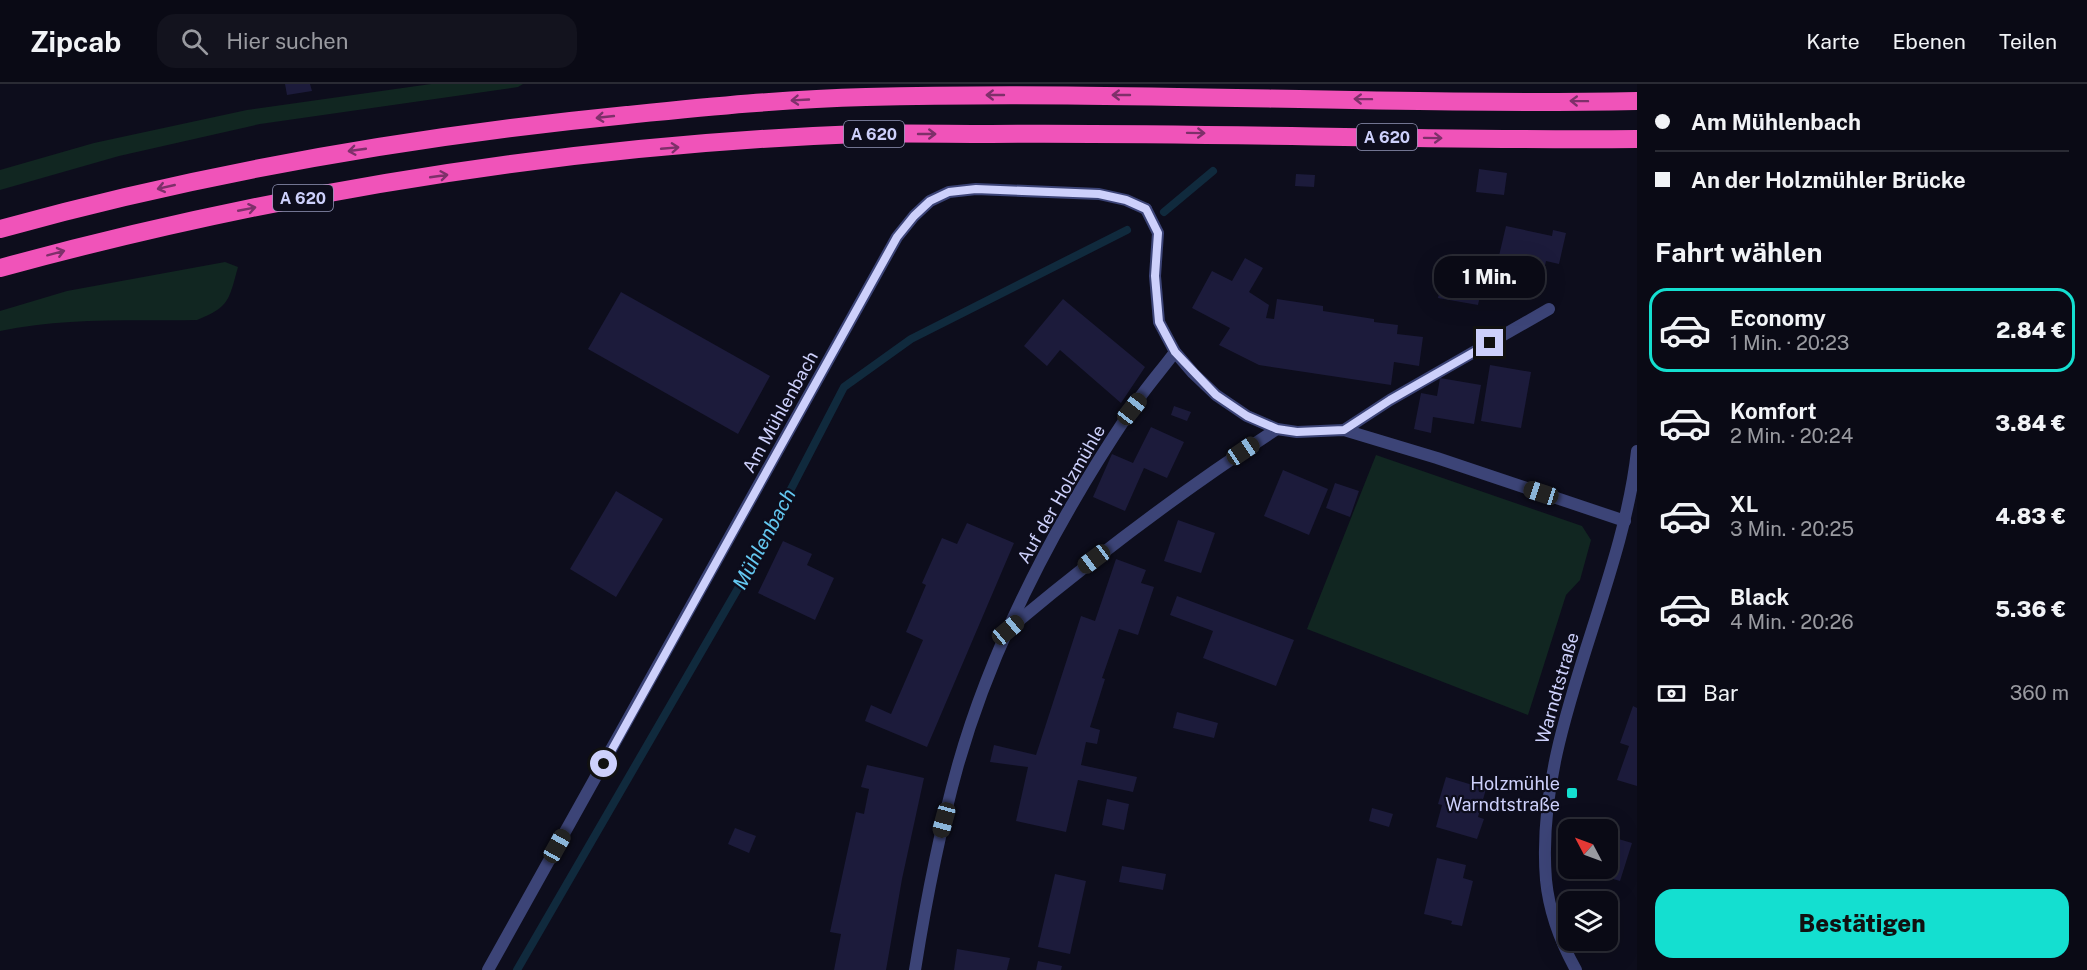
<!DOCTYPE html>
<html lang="de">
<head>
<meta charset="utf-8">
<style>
	body { margin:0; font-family:"Public Sans",sans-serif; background:#13131e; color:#f1f3f6; height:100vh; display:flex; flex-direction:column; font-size:22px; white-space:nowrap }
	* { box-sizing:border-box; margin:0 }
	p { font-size:20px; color:#999aa0 }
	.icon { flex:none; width:33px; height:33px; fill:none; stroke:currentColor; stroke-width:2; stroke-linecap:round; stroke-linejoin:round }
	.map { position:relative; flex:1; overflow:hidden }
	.side { display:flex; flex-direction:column; background:#0a0a15; width:450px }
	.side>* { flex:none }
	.guide { display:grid; align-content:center; height:132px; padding:0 18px; background:#0a0a15 }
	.needle { width:39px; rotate:311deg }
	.tools { position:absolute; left:1558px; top:735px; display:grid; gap:12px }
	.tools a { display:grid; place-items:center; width:60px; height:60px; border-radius:12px; background:#0a0a15; box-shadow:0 6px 24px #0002,0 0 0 2px #2a2b34; font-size:30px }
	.end { position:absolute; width:27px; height:27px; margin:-14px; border:8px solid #cdd0fb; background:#111; box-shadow:0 0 0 3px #111 }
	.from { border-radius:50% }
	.bubble { position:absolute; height:42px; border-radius:18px; background:#0a0a15; box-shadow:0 6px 24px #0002,0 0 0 2px #2a2b34; font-size:20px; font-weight:800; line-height:42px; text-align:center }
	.car { position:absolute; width:18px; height:36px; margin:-18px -9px; border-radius:8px; box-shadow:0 0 4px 2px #0007; background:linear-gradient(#222 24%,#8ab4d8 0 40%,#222 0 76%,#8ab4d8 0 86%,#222 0) }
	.guide b { display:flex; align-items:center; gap:21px; height:57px; font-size:22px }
	.guide b+b { border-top:2px solid #2a2b34 }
	.guide i { width:15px; height:15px; background:#f1f3f6 }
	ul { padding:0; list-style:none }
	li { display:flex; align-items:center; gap:18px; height:84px; margin:0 12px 9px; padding:0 6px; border:3px solid transparent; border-radius:18px }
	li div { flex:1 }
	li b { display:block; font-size:22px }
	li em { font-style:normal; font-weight:800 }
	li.active { border-color:#14dfd0 }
	li>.icon { width:54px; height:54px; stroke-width:1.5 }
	h2 { padding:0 18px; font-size:27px; line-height:72px }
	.pay { display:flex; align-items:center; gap:15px; height:66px; padding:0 18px; font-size:22px }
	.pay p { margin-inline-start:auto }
	.cta { display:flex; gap:12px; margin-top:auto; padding:12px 18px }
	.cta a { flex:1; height:69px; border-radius:18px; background:#14dfd0; color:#111; font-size:24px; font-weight:800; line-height:69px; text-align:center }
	header { display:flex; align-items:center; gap:36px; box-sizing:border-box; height:84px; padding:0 30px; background:#0a0a15; border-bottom:2px solid #2a2b34 }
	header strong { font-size:28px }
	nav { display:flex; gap:33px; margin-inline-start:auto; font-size:21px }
	.search { width:420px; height:54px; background:#13131e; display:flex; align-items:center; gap:15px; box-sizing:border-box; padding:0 21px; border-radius:18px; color:#999aa0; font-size:22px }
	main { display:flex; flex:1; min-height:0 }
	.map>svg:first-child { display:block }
	.green { fill:#112621 }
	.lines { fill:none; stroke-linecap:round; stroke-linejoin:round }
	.stream { stroke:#102a3d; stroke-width:8 }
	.building { fill:#1c1b3b }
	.lane { stroke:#3c4477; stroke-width:12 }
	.street { stroke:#3c4477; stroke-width:12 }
	.highway { stroke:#f053b9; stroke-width:18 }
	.oneway { stroke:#7e306a }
	.route { stroke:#cdd0fb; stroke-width:8 }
	.poi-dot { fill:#14dfd0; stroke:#0d0d1c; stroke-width:2 }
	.labels { text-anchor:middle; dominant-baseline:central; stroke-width:4.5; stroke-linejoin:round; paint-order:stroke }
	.shield { fill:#0d0d1c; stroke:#9396b8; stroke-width:1.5 }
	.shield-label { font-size:16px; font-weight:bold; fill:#cdd0fb }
	.street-label { font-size:18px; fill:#cdd0fb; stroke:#0d0d1c }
	.poi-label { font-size:18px; fill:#cdd0fb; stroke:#0d0d1c; text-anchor:end }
	.water-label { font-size:20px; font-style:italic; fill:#64c8f1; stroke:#0d0d1c }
</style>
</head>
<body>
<header>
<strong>Zipcab</strong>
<div class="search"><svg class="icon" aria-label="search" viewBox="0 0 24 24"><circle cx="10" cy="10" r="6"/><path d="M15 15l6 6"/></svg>Hier suchen</div>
<nav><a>Karte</a><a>Ebenen</a><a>Teilen</a></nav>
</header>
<main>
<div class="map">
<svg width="1637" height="886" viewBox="0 0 1637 886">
	<rect width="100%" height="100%" fill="#0d0d1c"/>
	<g class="green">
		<polygon points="431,0 523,0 518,3 260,40 119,72 0,106 0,86 94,59 247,26"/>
		<path d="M 225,178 L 238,183 C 229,215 230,223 197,236 C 132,237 64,233 0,247 L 0,227 L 67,207 Z"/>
		<polygon points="1376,371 1582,442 1591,456 1580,496 1566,511 1528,631 1307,545"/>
	</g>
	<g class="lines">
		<g class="stream">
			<polyline points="1164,128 1213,87"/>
			<polyline points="517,886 751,482 844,303 911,255 1127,146"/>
		</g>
	</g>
	<g class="building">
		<polygon points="285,0 310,0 312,7 287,11"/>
		<polygon points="1479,85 1507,89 1504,111 1476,108"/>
		<polygon points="1296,90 1315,91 1314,103 1295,102"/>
		<polygon points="1506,142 1552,152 1553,146 1566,149 1559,180 1546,177 1541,199 1495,189"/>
		<polygon points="1245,174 1263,184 1249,208 1269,221 1266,234 1274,235 1277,215 1323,222 1323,227 1374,235 1374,238 1398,241 1397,250 1423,253 1419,282 1394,278 1391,301 1259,281 1219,261 1230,244 1192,224 1212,187 1232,197"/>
		<polygon points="1446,177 1486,184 1478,221 1438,214"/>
		<polygon points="621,208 770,292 738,350 588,265"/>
		<polygon points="1063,215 1145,283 1121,319 1060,266 1047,282 1024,262"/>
		<polygon points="1490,281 1531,288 1521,344 1481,337"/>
		<polygon points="1440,294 1481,301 1474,340 1433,333 1431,349 1414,345 1421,309 1437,312"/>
		<polygon points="1174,322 1191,328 1187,337 1171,331"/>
		<polygon points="1151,343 1184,358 1167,394 1144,384 1125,427 1093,413 1112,370 1133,379"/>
		<polygon points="1283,386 1328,405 1309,451 1264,432"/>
		<polygon points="1335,399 1359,407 1350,433 1326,424"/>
		<polygon points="616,407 663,435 616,513 570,485"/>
		<polygon points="1178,436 1215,449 1201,489 1164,477"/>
		<polygon points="967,439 1014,459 927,663 865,637 871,621 891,630 923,556 906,548 926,501 922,499 942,454 957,460"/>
		<polygon points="783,457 812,470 807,481 834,494 815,536 758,509"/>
		<polygon points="1116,475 1146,486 1141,499 1154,503 1138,551 1119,545 1102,594 1105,595 1090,643 1100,646 1097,660 1086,658 1081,681 1137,693 1133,708 1078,696 1066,748 1016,737 1028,683 990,678 994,661 1036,671 1081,532 1095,537"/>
		<polygon points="1177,512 1294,556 1276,602 1203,574 1213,547 1170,531"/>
		<polygon points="1633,622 1637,624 1637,702 1617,696 1629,662 1620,659"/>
		<polygon points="1177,628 1218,639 1214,654 1173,644"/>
		<polygon points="867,681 924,694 902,795 886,886 834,886 841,850 830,848 856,728 864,730 869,705 861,703"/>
		<polygon points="1446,693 1486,705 1478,733 1484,735 1477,755 1436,743 1442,721 1438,720"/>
		<polygon points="1107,715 1129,720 1124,746 1102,741"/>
		<polygon points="1372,724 1393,730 1389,743 1369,737"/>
		<polygon points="735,744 756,752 749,769 728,760"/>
		<polygon points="1615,754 1632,759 1620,797 1603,792 1606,784 1608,784"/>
		<polygon points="1437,774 1466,781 1463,794 1473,797 1462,842 1451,840 1452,837 1424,830"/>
		<polygon points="1122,782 1166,790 1163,806 1119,798"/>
		<polygon points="1055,790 1086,797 1070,870 1038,863"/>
		<polygon points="957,865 1010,874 1007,886 954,886"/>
		<polygon points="1038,877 1062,882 1061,886 1036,886"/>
	</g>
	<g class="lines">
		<g class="lane">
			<polyline points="1344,346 1390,316 1549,225"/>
			<polyline points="488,886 897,153 914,132 930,117 949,108 976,105 1099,110 1126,116 1146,125"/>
		</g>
		<g class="street">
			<polyline points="1146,125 1158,149 1155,192 1159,238 1175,268 1193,289 1216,311 1247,332 1277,345 1297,348 1344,346 1437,374 1625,437"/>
			<path d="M 1011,543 C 1096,472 1184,405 1277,345"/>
			<path d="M 915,886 C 926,817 939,749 958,681 C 994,555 1058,435 1131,326 C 1144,306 1160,288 1175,268"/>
			<path d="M 1576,886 C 1561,859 1549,827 1546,796 C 1534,651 1621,510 1637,367"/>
		</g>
		<g class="highway">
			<path d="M 0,145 C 205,88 415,52 627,31 C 707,23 786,15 866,13 C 1123,6 1380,22 1637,17"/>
			<path d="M 0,184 C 279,108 569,61 858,50 C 902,49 946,50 991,50 C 1206,48 1422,57 1637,55"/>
		</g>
	</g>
	<defs><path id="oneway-shaft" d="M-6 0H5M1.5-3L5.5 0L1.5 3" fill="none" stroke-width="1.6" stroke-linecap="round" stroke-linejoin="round" transform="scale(1.5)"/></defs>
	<g class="oneway">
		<use href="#oneway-shaft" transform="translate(995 11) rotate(180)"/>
		<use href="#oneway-shaft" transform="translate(1121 11) rotate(-180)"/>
		<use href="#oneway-shaft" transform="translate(1363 15) rotate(-179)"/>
		<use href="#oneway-shaft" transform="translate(800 16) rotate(177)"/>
		<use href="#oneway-shaft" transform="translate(1579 17) rotate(-179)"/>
		<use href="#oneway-shaft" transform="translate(605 33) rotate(174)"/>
		<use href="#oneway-shaft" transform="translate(1196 49) rotate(1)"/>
		<use href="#oneway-shaft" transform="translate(927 50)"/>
		<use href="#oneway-shaft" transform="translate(1433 54) rotate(1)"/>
		<use href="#oneway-shaft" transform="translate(670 64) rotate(-5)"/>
		<use href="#oneway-shaft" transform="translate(357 66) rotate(172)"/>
		<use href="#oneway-shaft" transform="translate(439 92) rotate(-8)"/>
		<use href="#oneway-shaft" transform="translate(166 103) rotate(167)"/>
		<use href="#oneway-shaft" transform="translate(247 125) rotate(-11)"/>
		<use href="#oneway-shaft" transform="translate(56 169) rotate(-15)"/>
	</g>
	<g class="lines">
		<polyline class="route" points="604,680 897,153 914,132 930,117 949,108 976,105 1099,110 1126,116 1146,125 1158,149 1155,192 1159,238 1175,268 1216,311 1247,332 1277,345 1297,348 1344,346 1390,316 1490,259"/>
	</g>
	<rect class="poi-dot" x="1566" y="703" width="12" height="12" rx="3"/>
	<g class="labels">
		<g class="shield">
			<rect x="844" y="37" width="60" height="26" rx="4.5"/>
			<rect x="1357" y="40" width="60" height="26" rx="4.5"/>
			<rect x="273" y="101" width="60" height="26" rx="4.5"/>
		</g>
		<g class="shield-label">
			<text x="874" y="50">A 620</text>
			<text x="1387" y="53">A 620</text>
			<text x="303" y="114">A 620</text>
		</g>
		<g class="street-label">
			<text transform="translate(780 328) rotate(-61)">Am Mühlenbach</text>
			<text transform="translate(1061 410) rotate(-60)">Auf der Holzmühle</text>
			<text transform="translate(1557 604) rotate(-74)">Warndtstraße</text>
		</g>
		<g class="poi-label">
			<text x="1560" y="699">Holzmühle<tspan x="1560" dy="21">Warndtstraße</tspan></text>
		</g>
		<g class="water-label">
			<text transform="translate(764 455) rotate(-62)">Mühlenbach</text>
		</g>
	</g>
</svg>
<div class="tools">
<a><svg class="needle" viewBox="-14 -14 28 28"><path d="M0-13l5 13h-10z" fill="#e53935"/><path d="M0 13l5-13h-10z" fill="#999aa0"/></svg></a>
<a><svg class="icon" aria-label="layers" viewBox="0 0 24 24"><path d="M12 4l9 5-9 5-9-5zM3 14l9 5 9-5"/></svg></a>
</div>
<i class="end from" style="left:604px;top:680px"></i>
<i class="end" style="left:1490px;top:259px"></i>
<div class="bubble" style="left:1434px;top:172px;width:111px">1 Min.</div>
<i class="car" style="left:1132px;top:325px;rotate:38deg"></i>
<i class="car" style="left:1243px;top:367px;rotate:56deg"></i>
<i class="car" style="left:1541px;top:409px;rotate:288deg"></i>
<i class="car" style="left:1094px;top:475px;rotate:233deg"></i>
<i class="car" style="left:1008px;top:546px;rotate:50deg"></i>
<i class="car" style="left:944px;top:736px;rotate:195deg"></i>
<i class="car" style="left:557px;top:762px;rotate:29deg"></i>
</div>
<section class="side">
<div class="guide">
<b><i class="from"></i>Am Mühlenbach</b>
<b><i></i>An der Holzmühler Brücke</b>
</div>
<h2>Fahrt wählen</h2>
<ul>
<li class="active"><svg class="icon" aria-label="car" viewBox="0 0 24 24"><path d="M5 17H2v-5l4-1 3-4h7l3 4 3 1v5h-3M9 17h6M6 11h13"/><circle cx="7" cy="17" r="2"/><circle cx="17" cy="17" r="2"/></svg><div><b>Economy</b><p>1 Min. · 20:23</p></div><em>2.84 €</em></li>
<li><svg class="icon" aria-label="car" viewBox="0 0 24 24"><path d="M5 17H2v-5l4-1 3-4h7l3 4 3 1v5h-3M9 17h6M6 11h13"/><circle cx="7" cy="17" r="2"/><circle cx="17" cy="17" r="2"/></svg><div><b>Komfort</b><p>2 Min. · 20:24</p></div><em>3.84 €</em></li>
<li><svg class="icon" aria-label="car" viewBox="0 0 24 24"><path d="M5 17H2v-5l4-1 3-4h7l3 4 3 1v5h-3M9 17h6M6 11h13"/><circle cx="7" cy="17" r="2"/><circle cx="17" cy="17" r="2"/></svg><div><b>XL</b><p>3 Min. · 20:25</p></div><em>4.83 €</em></li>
<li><svg class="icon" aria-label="car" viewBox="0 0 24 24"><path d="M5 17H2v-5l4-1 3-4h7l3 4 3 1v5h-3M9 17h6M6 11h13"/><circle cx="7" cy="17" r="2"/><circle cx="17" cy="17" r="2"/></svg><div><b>Black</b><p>4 Min. · 20:26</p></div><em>5.36 €</em></li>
</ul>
<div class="pay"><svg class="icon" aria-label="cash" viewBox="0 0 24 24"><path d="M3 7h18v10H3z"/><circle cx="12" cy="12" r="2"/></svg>Bar<p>360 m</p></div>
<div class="cta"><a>Bestätigen</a></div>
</section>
</main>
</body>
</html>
